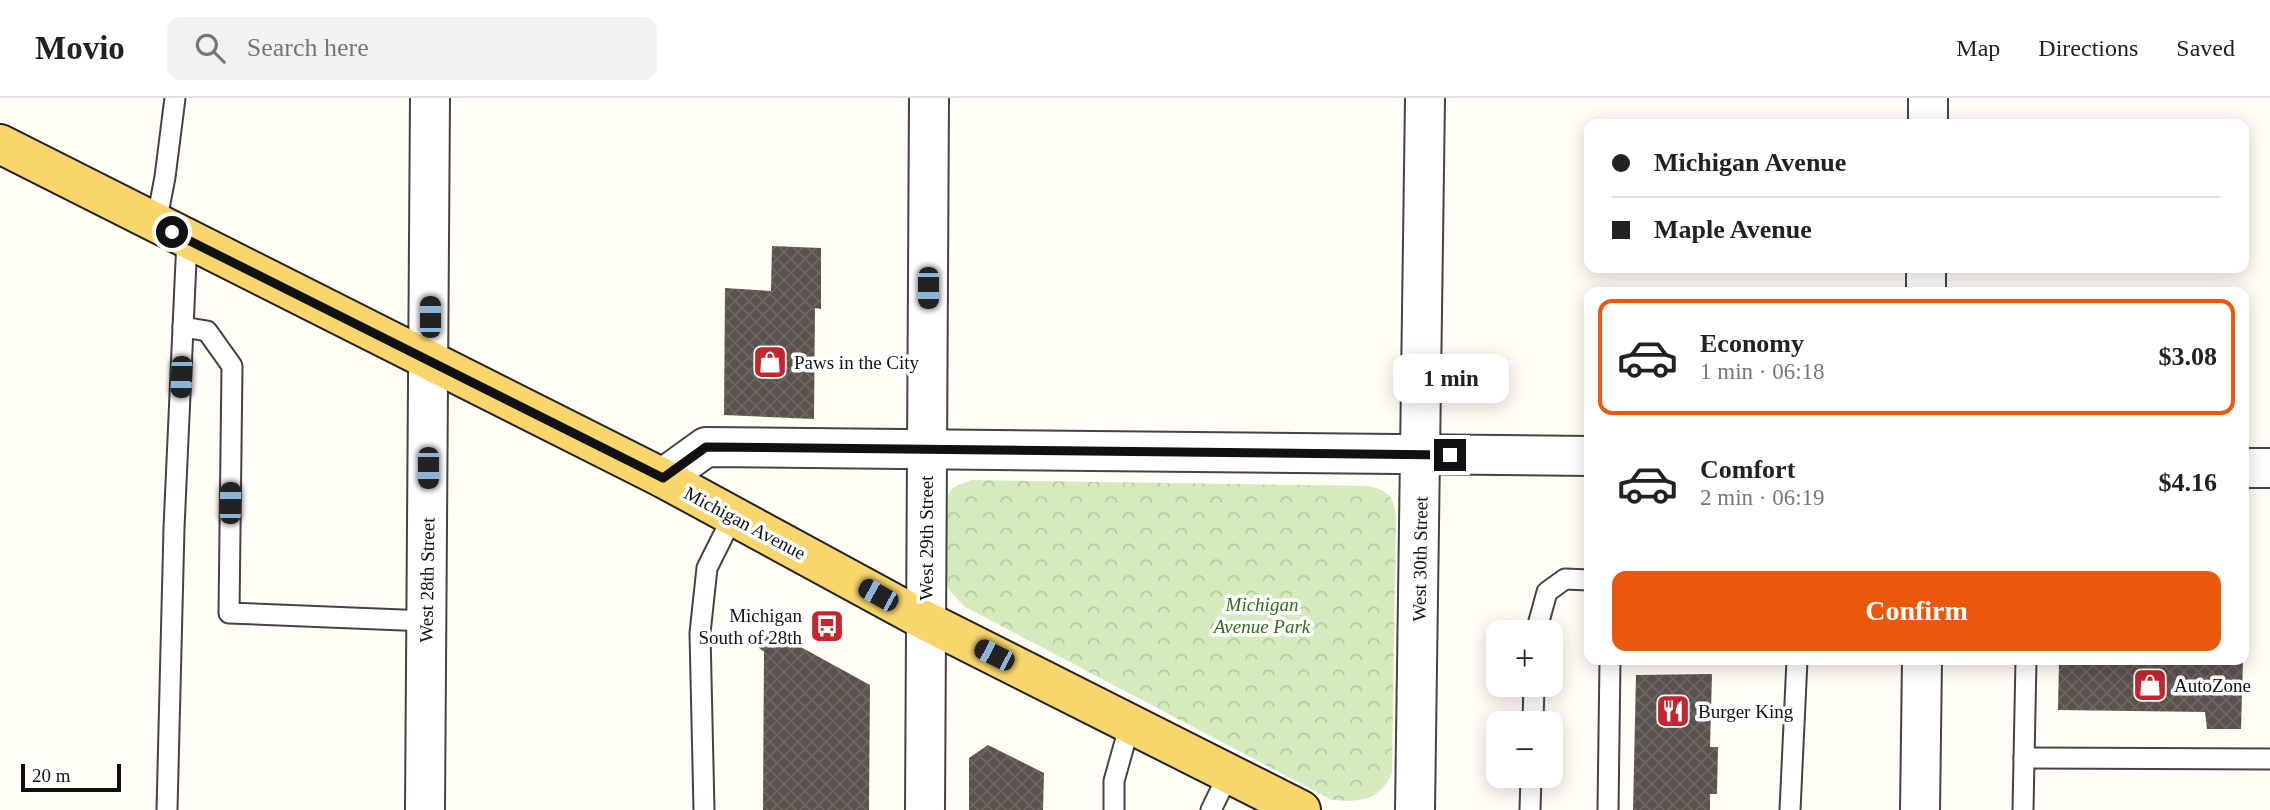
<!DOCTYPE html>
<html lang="en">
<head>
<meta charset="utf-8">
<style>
	body { margin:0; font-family:Georgia,serif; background:#f2f2f2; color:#222; height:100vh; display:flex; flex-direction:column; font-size:26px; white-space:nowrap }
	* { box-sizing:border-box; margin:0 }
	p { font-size:23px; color:#767676 }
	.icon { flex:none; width:38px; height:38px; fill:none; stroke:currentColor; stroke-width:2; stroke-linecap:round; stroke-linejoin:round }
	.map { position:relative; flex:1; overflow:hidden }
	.details { position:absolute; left:1584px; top:189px; width:665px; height:378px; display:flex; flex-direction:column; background:#fff; border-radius:14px; box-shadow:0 4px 18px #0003 }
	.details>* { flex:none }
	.guide { position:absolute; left:1584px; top:21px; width:665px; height:154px; border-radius:14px; box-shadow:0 4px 18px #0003; display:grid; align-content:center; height:154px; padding:0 28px; background:#fff }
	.fabs { position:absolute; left:1486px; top:522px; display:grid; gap:14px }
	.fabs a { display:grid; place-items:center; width:77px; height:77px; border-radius:14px; background:#fff; box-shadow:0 4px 18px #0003; font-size:35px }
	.scale { position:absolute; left:21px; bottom:18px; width:100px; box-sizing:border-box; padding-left:7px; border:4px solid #111; border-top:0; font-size:19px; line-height:24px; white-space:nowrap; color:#111; -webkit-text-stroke:5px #fff; paint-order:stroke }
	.end { position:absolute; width:32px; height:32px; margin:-16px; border:9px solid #111; background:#fff; box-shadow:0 0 0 4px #fff }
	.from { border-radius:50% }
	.bubble { position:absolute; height:49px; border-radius:14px; background:#fff; box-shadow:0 4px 18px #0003; font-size:23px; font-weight:700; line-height:49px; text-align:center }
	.car { position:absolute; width:21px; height:42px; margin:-21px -10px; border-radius:9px; box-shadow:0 0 5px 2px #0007; background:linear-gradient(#222 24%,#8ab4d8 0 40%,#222 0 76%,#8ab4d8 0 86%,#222 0) }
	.guide b { display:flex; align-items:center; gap:24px; height:66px; font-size:26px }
	.guide b+b { border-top:2px solid #e0e0e0 }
	.guide i { width:18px; height:18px; background:#222 }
	ul { padding:12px 0 0; list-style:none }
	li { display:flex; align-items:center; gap:21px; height:116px; margin:0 14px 10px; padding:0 14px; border:4px solid transparent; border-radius:14px }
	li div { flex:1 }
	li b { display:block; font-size:26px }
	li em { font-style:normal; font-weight:700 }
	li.current { border-color:#ea580c }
	li>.icon { width:63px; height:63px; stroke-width:1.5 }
	.primary-button { display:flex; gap:14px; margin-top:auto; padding:14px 28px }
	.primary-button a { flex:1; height:80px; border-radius:14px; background:#ea580c; color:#fff; font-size:28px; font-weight:700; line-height:80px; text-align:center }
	header { display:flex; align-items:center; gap:42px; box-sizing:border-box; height:98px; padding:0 35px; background:#fff; border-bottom:2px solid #e0e0e0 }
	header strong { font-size:33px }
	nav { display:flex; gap:38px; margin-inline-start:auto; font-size:24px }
	.search { width:490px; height:63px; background:#f2f2f2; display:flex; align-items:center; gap:18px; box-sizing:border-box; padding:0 24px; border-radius:14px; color:#767676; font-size:26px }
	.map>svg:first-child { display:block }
	.park { fill:url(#park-crowns) }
	.building { fill:url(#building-cross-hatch) }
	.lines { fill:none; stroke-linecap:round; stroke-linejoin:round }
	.lane-casing { stroke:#444; stroke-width:23 }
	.street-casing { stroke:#444; stroke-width:42 }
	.primary-casing { stroke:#222; stroke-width:42 }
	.lane { stroke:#fff; stroke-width:19 }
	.street { stroke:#fff; stroke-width:38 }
	.primary { stroke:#f9d66b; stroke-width:38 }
	.route { stroke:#111; stroke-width:9 }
	.labels { text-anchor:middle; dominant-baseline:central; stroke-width:7; stroke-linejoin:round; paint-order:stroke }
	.poi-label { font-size:19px; fill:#111; stroke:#fff; text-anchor:start }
	.street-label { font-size:19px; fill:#111; stroke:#fff }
	.park-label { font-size:19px; font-style:italic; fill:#2f6b1f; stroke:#fff }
</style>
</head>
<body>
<header>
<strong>Movio</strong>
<div class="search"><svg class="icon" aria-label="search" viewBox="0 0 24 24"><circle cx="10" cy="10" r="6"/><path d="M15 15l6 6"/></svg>Search here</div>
<nav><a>Map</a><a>Directions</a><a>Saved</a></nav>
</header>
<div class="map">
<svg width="2270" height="712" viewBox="0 0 2270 712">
	<defs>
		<pattern id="park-crowns" width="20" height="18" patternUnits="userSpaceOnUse" patternTransform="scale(1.75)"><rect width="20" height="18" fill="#d5ebbd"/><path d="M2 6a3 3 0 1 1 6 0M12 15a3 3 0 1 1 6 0" fill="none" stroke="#b6c8a1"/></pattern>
		<pattern id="building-cross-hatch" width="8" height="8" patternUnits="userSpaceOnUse" patternTransform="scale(1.75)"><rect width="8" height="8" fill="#5a524d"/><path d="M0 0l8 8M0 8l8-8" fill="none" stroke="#6d6662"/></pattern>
	</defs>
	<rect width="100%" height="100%" fill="#fffdf5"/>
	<path class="park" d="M 972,382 L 1366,388 C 1386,391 1393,397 1396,417 L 1392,675 C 1379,703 1360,704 1332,702 L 965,509 L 950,493 L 941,474 L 942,404 L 954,389 Z"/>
	<g class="building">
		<polygon points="772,148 821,150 821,211 815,210 814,321 724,317 725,190 771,193"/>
		<polygon points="768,531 870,587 869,712 763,712 764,554 758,549"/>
		<polygon points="2059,562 2243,562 2241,631 2207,631 2205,614 2058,612"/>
		<polygon points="1712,576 1710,649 1718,649 1717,696 1710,696 1710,712 1633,712 1636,577"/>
		<polygon points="988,647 1044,675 1043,712 969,712 969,660"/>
	</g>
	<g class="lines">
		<g class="lane-casing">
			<g id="lane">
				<polyline points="156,126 165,79 175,0"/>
				<polyline points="183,229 207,233 232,268 229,515 427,523"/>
				<polyline points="1536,534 1547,494 1565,481 1589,482"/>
				<polyline points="1533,625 1534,586"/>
				<polyline points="2024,660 2270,661"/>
				<polyline points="167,712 174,430 187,141"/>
				<polyline points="704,712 700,535 707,470 733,418"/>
				<polyline points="1114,712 1114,683 1130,626"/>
				<polyline points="1211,712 1229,675"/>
				<polyline points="1530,712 1531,677"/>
				<polyline points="1608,712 1610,562"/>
				<polyline points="1790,712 1797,562"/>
				<polyline points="2023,712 2026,562"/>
			</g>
		</g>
		<g class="street-casing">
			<g id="street">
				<polyline points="1928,26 1928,0"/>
				<polyline points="1926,194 1926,170"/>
				<polyline points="2244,370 2270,370"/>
				<polyline points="663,380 706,349 1589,358"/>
				<polyline points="425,712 430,0"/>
				<polyline points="925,712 929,0"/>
				<polyline points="1415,712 1425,0"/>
				<polyline points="1920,712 1922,562"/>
			</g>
		</g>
		<g class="primary-casing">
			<polyline id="primary" points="0,46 663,380 926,523 1301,712"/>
		</g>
		<use href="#lane" class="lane"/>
		<use href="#street" class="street"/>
		<use href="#primary" class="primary"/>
	</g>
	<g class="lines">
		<polyline class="route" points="172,134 663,380 706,349 1450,357"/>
	</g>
	<defs>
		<g id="shop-square" transform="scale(1.75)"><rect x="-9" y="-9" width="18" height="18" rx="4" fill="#c4262e" stroke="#fff"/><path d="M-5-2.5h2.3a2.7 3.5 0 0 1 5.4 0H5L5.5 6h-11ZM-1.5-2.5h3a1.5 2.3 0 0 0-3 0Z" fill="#fff"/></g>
		<g id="bus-square" transform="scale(1.75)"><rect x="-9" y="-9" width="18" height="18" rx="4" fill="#c4262e" stroke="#fff"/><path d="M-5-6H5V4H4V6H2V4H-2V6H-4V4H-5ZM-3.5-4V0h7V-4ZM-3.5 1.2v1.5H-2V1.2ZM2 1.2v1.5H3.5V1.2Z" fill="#fff"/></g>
		<g id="restaurant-square" transform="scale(1.75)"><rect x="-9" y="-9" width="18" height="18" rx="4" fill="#c4262e" stroke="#fff"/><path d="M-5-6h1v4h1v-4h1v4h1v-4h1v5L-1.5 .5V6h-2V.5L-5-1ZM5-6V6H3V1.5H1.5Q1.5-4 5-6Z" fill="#fff"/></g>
	</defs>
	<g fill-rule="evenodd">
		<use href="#shop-square" x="770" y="264"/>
		<use href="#bus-square" x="827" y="528"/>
		<use href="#shop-square" x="2150" y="587"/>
		<use href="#restaurant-square" x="1673" y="613"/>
	</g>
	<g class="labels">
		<g class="poi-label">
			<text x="794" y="264">Paws in the City</text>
			<text x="802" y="517" text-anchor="end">Michigan<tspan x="802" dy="22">South of 28th</tspan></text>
			<text x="2174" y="587">AutoZone</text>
			<text x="1698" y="613">Burger King</text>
		</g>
		<g class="street-label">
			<text transform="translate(745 425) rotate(28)">Michigan Avenue</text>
			<text transform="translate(926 440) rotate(-90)">West 29th Street</text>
			<text transform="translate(1420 461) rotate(-89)">West 30th Street</text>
			<text transform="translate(427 482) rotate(-89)">West 28th Street</text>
		</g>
		<g class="park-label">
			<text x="1262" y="506">Michigan<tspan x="1262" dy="22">Avenue Park</tspan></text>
		</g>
	</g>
</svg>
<div class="fabs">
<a>+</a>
<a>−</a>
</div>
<div class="scale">20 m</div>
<i class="end from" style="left:172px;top:134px"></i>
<i class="end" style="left:1450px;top:357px"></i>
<div class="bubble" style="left:1393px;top:256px;width:116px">1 min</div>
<i class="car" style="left:928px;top:190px;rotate:180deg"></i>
<i class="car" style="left:430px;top:219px;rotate:0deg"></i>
<i class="car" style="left:181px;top:279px;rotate:182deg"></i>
<i class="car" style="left:428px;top:370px;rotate:180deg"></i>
<i class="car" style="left:230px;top:405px;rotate:1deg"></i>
<i class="car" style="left:878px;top:497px;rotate:299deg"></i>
<i class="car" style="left:994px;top:557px;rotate:297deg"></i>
<div class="guide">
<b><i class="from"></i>Michigan Avenue</b>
<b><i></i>Maple Avenue</b>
</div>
<section class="details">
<ul>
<li class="current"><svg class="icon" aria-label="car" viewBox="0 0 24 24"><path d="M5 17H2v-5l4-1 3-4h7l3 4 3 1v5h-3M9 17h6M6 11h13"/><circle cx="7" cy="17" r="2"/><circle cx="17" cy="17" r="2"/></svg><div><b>Economy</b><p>1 min · 06:18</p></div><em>$3.08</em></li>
<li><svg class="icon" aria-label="car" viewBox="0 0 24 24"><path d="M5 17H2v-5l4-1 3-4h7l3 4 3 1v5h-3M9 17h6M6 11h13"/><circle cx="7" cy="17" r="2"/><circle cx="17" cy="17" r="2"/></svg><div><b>Comfort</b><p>2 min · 06:19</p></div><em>$4.16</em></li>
</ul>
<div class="primary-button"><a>Confirm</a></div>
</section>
</div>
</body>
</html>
